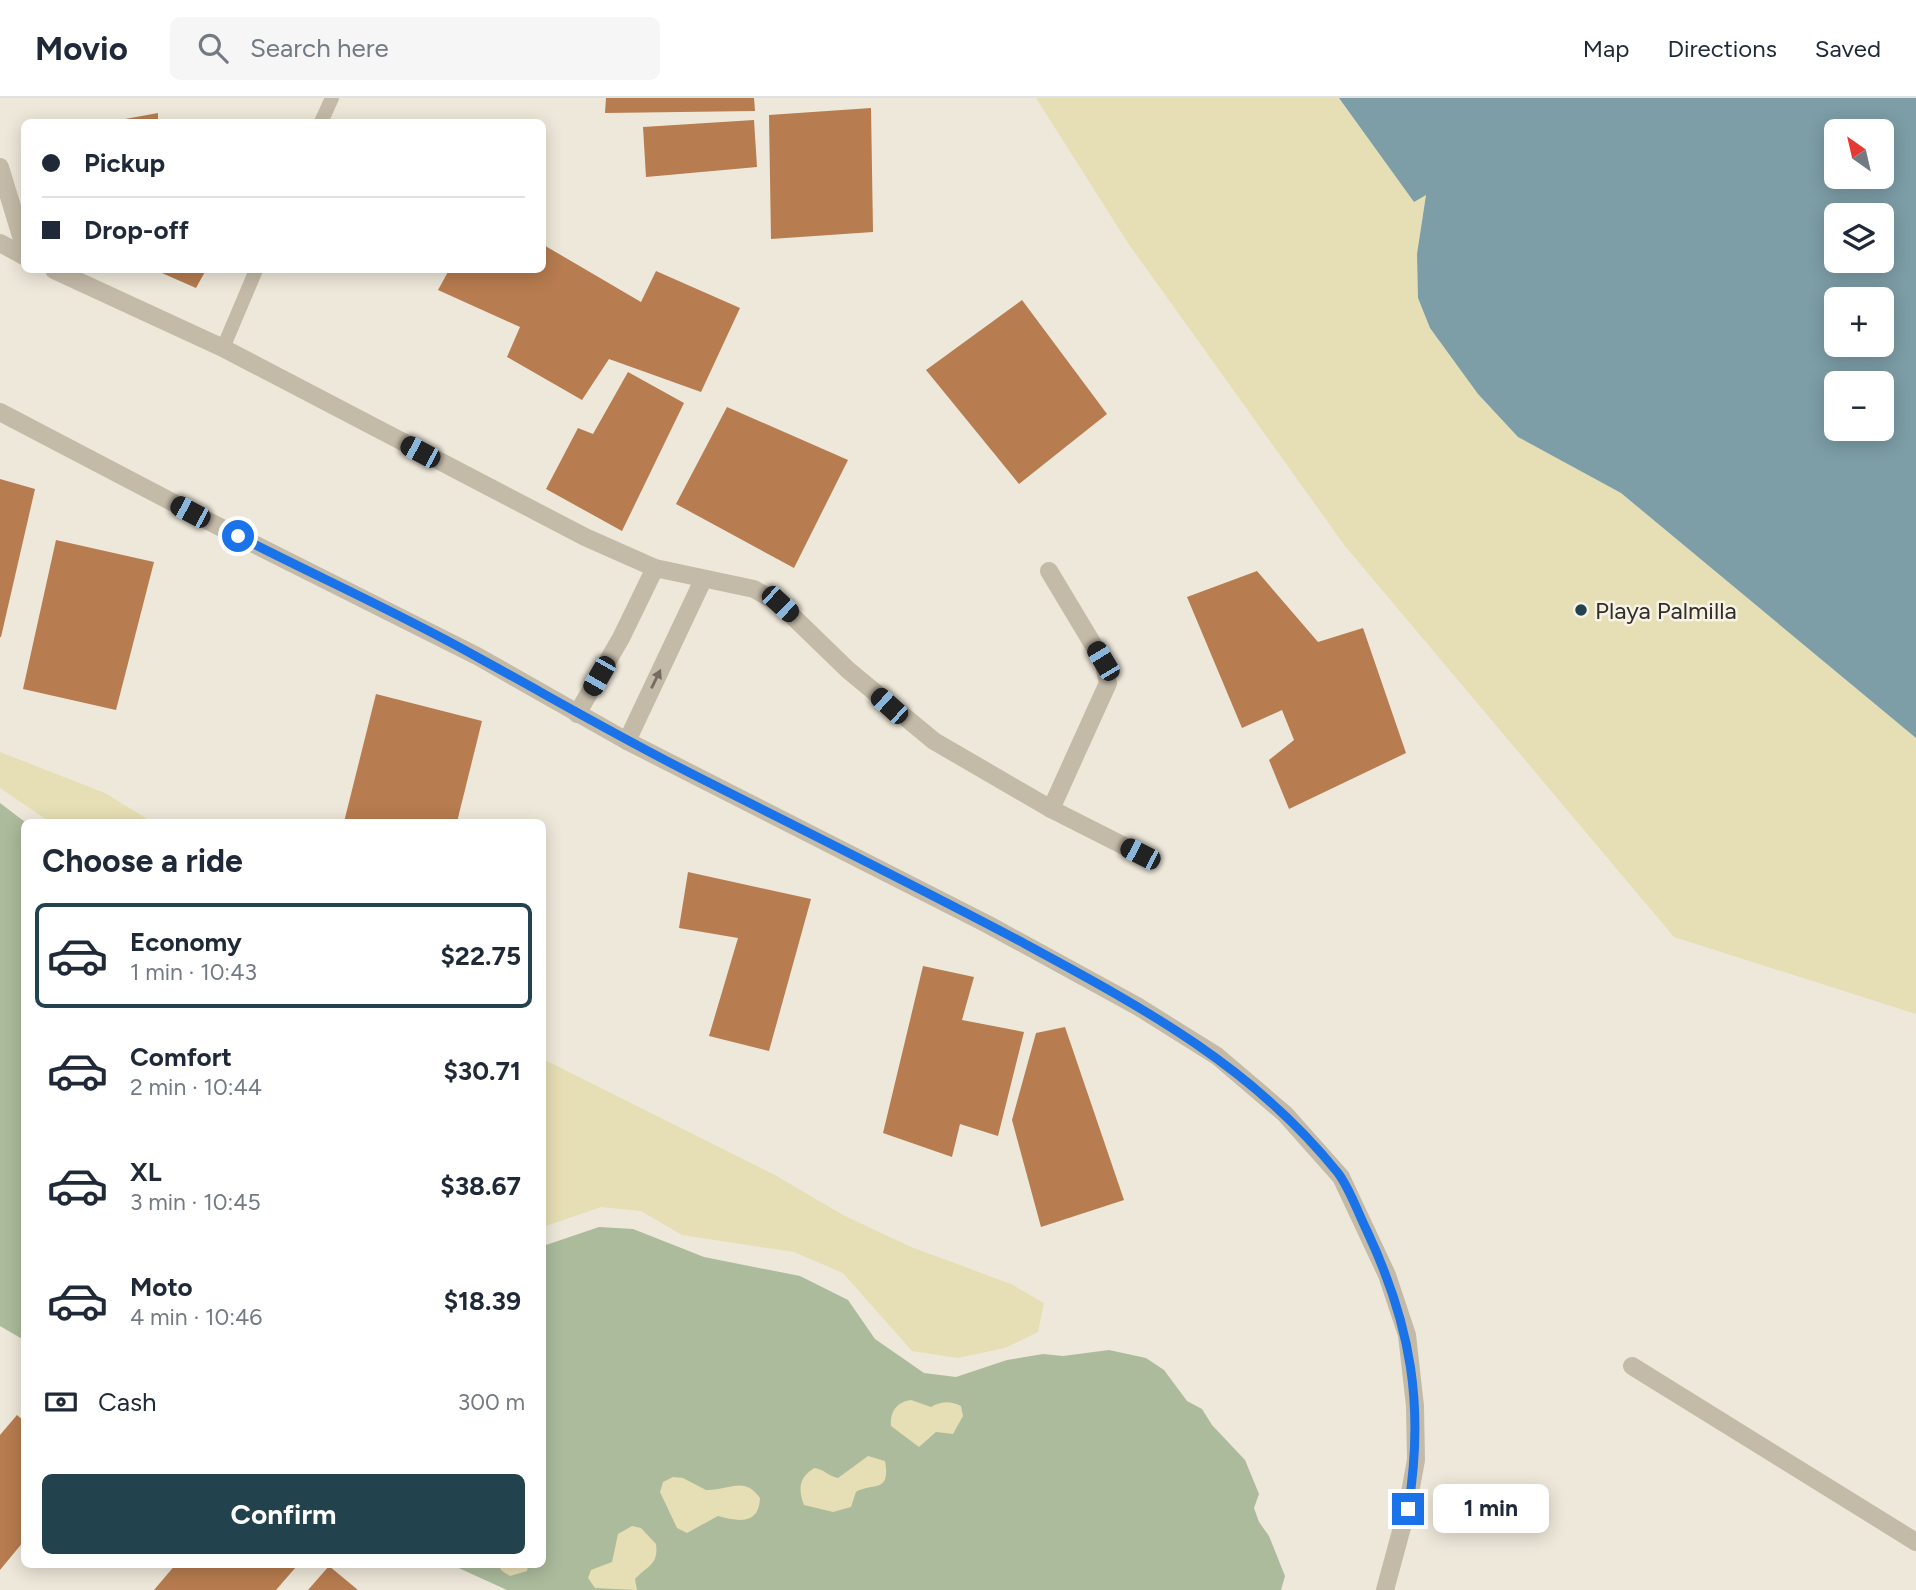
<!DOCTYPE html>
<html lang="en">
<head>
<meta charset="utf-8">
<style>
	body { margin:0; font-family:Figtree,sans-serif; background:#f6f6f7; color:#1f2937; height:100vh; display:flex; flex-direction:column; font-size:26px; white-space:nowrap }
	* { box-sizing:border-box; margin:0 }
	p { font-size:23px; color:#747a83 }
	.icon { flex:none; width:38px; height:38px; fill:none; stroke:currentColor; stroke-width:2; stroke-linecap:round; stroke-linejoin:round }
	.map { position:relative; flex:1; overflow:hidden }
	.panel { position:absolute; left:21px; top:721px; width:525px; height:749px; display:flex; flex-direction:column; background:#fff; border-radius:10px; box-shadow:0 4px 18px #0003 }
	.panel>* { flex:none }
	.guide { position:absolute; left:21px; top:21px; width:525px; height:154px; border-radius:10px; box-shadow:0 4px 18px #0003; display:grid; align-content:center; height:154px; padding:0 21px; background:#fff }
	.needle { width:46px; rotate:326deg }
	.fabs { position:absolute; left:1824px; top:21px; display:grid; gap:14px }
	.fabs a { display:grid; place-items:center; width:70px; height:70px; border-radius:10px; background:#fff; box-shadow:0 4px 18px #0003; font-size:35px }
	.end { position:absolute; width:32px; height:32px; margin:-16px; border:9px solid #1a73e8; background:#fff; box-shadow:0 0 0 4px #fff }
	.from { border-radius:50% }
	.bubble { position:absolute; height:49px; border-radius:10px; background:#fff; box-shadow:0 4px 18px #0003; font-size:23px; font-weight:700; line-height:49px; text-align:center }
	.car { position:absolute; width:21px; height:42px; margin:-21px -10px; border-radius:9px; box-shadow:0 0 5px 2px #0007; background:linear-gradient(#222 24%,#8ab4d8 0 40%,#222 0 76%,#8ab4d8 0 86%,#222 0) }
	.guide b { display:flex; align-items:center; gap:24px; height:66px; font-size:26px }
	.guide b+b { border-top:2px solid #e0e1e3 }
	.guide i { width:18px; height:18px; background:#1f2937 }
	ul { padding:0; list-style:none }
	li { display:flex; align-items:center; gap:21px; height:105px; margin:0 14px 10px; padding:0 7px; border:4px solid transparent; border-radius:10px }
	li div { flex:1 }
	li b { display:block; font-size:26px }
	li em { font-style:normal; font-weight:700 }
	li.current { border-color:#22434e }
	li>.icon { width:63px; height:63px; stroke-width:1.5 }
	h2 { padding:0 21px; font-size:32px; line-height:84px }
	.pay { display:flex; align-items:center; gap:18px; height:77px; padding:0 21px; font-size:26px }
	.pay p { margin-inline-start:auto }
	.cta { display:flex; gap:14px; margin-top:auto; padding:14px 21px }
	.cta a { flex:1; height:80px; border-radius:10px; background:#22434e; color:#fff; font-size:28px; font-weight:700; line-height:80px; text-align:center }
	header { display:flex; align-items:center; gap:42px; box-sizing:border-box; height:98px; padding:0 35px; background:#fff; border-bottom:2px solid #e0e1e3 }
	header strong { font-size:33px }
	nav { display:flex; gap:38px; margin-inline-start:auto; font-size:24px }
	.search { width:490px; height:63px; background:#f6f6f7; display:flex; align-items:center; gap:18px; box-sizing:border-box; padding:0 24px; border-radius:10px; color:#747a83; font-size:26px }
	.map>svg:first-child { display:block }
	.green { fill:#abbb9c }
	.sand { fill:#e6deb4 }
	.water { fill:#7d9ea7; fill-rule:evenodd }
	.building { fill:#b77c4f }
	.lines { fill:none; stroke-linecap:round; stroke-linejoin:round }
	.lane { stroke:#c4baa8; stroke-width:14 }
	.street { stroke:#c4baa8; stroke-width:18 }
	.oneway { fill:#746c61 }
	.route { stroke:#1a73e8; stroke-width:9 }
	.poi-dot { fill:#22434e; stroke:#f6f2e6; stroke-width:2.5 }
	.labels { text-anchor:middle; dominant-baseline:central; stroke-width:5; stroke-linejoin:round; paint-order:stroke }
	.poi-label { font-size:24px; fill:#322d27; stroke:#f6f2e6; text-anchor:start }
</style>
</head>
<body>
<header>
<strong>Movio</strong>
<div class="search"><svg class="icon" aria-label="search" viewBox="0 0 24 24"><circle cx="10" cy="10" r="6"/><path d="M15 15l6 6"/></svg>Search here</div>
<nav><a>Map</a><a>Directions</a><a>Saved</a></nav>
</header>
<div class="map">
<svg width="1916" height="1492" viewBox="0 0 1916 1492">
	<rect width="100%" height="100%" fill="#eee8da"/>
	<g class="green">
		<polygon points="0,705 25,724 24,1242 0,1228"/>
		<polygon points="599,1129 633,1131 704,1159 800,1178 848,1202 875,1241 924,1275 956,1279 1007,1262 1043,1256 1063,1258 1109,1252 1146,1260 1164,1272 1187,1303 1202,1311 1212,1327 1245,1362 1259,1396 1254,1410 1259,1424 1269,1438 1285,1478 1281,1492 507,1492 452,1467 542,1466 543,1148"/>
	</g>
	<g class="sand">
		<polygon points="1036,0 1339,0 1414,104 1426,96 1417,156 1418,200 1430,230 1478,296 1518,339 1621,395 1916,640 1916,916 1674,839 1345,448 1128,145"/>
		<polygon points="0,654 105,695 152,724 50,724 0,690"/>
		<polygon points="543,961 775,1077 843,1117 911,1149 1011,1186 1044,1205 1038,1234 1005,1250 958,1260 912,1253 843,1175 794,1154 682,1137 641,1113 601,1109 543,1129"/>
		<path d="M 911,1302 L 931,1309 C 942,1303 950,1303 961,1308 L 963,1318 L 953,1336 L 936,1334 L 919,1349 L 891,1328 C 890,1314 896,1304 911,1302 Z"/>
		<path d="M 868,1358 L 885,1363 C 891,1396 873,1384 856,1394 L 851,1409 L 833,1414 L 804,1407 C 798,1390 799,1380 814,1370 C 824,1371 828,1378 838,1380 Z"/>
		<path d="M 673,1379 L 683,1380 L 706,1392 C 728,1393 744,1377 760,1400 C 759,1428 737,1423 718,1418 L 687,1435 L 677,1430 L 660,1394 L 663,1384 Z"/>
		<path d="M 632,1428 L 641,1430 L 656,1446 C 659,1467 647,1468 635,1481 L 637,1492 L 595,1490 L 588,1480 L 591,1472 L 612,1464 L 618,1436 Z"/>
		<polygon points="498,1467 528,1467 527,1473 510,1478 502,1473"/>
	</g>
	<path class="water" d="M 1339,0 L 1916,0 L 1916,640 L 1621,395 L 1518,339 L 1478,296 L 1430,230 L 1418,200 L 1417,156 L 1426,97 L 1414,104 ZM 1836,33 L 1881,33 L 1881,79 L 1836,79 ZM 1836,117 L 1881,117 L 1881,163 L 1836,163 ZM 1836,201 L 1881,201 L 1881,247 L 1836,247 ZM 1836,285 L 1881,285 L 1881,331 L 1836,331 Z"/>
	<g class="building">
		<polygon points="606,0 754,0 755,13 605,15"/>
		<polygon points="871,10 873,134 771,141 769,17"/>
		<polygon points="158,15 158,24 114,24 114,23"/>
		<polygon points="754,22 757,69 646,79 643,29"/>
		<polygon points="542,146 641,204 656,173 740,210 701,294 609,261 582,302 507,259 520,229 438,192 449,172 542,172"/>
		<polygon points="155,172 206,172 196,190"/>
		<polygon points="1022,202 1107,316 1019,386 926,272"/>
		<polygon points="628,274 684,305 622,433 546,391 578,330 593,336"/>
		<polygon points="727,309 848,362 794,470 676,406"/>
		<polygon points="0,381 35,391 1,539 0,539"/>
		<polygon points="56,442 154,464 116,612 23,591"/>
		<polygon points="1257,473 1318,544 1363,530 1406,655 1289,711 1269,662 1294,642 1282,612 1242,630 1187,499"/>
		<polygon points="376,596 482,623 457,724 344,724"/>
		<polygon points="688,774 811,801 769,953 709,938 738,840 679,830"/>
		<polygon points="923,868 974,879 962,922 1024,934 998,1038 960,1026 952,1059 883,1035"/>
		<polygon points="1065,929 1124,1102 1041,1129 1012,1022 1036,935"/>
		<polygon points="17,1317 24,1323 24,1443 0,1472 0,1337"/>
		<polygon points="176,1466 296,1466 296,1469 276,1492 154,1492"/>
		<polygon points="329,1468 358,1492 308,1492"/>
	</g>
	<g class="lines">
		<g class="lane">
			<polyline points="321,24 332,0"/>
			<polyline points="223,250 256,172"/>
		</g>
		<g class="street">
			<polyline points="0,69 24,148"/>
			<polyline points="0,145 24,158"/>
			<polyline points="54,172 223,250 585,439 655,470 754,491 780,506 848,572 934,643 1051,711 1140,756"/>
			<polyline points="0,314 214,426 477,558 627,643 987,826 1137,908 1217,958 1285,1016 1341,1079 1387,1177 1407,1237 1415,1308 1416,1362 1407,1411 1385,1492"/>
			<polyline points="1049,473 1103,563 1108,585 1051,711"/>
			<polyline points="577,616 621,540 655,470"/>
			<polyline points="627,643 703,482"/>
			<polyline points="1632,1268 1916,1444"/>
		</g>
	</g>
	<defs><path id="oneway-solid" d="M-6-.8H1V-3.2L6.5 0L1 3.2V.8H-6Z" transform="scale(1.75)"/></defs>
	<use class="oneway" href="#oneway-solid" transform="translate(656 581) rotate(-64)"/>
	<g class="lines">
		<path class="route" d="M 238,438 C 318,479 401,516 479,560 C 554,601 626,643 702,681 C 807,734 912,786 1016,841 C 1136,906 1251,966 1338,1075 C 1350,1091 1358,1115 1367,1133 C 1411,1227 1425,1308 1408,1411"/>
	</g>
	<circle class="poi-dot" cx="1581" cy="512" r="7"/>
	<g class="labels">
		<g class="poi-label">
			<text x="1595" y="512">Playa Palmilla</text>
		</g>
	</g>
</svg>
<div class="fabs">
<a><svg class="needle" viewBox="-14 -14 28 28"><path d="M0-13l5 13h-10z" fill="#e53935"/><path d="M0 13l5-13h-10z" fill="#747a83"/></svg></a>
<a><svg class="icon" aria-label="layers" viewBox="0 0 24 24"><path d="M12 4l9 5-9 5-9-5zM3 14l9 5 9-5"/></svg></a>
<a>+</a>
<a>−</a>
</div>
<i class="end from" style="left:238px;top:438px"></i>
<i class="end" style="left:1408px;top:1411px"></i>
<div class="bubble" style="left:1433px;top:1386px;width:116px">1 min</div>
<i class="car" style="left:420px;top:354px;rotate:298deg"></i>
<i class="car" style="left:190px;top:414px;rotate:298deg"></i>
<i class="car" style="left:780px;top:506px;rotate:133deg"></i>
<i class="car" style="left:1103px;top:563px;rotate:329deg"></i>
<i class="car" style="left:599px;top:578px;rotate:210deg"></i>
<i class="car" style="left:889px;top:608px;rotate:312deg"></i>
<i class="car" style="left:1140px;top:756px;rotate:297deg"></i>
<div class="guide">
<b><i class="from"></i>Pickup</b>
<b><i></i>Drop-off</b>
</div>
<section class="panel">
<h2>Choose a ride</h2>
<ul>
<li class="current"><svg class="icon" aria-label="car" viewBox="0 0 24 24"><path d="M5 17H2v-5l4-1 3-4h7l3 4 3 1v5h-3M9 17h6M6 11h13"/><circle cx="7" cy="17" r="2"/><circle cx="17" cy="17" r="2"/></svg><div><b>Economy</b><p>1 min · 10:43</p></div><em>$22.75</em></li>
<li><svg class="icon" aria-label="car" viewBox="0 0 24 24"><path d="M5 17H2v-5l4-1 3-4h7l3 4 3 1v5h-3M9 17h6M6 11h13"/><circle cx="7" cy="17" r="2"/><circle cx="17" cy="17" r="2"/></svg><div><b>Comfort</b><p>2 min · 10:44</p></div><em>$30.71</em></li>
<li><svg class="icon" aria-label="car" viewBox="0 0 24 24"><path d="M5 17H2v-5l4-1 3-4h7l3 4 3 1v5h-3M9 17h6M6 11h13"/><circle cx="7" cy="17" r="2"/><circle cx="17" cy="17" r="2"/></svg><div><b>XL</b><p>3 min · 10:45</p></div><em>$38.67</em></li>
<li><svg class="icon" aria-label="car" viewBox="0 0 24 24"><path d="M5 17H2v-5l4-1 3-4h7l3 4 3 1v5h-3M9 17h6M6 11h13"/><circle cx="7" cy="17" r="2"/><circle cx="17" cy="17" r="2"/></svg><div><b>Moto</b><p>4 min · 10:46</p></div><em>$18.39</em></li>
</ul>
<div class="pay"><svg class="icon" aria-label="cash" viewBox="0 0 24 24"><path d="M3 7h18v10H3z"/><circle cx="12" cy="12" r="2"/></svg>Cash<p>300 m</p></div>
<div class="cta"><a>Confirm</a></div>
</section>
</div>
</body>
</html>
